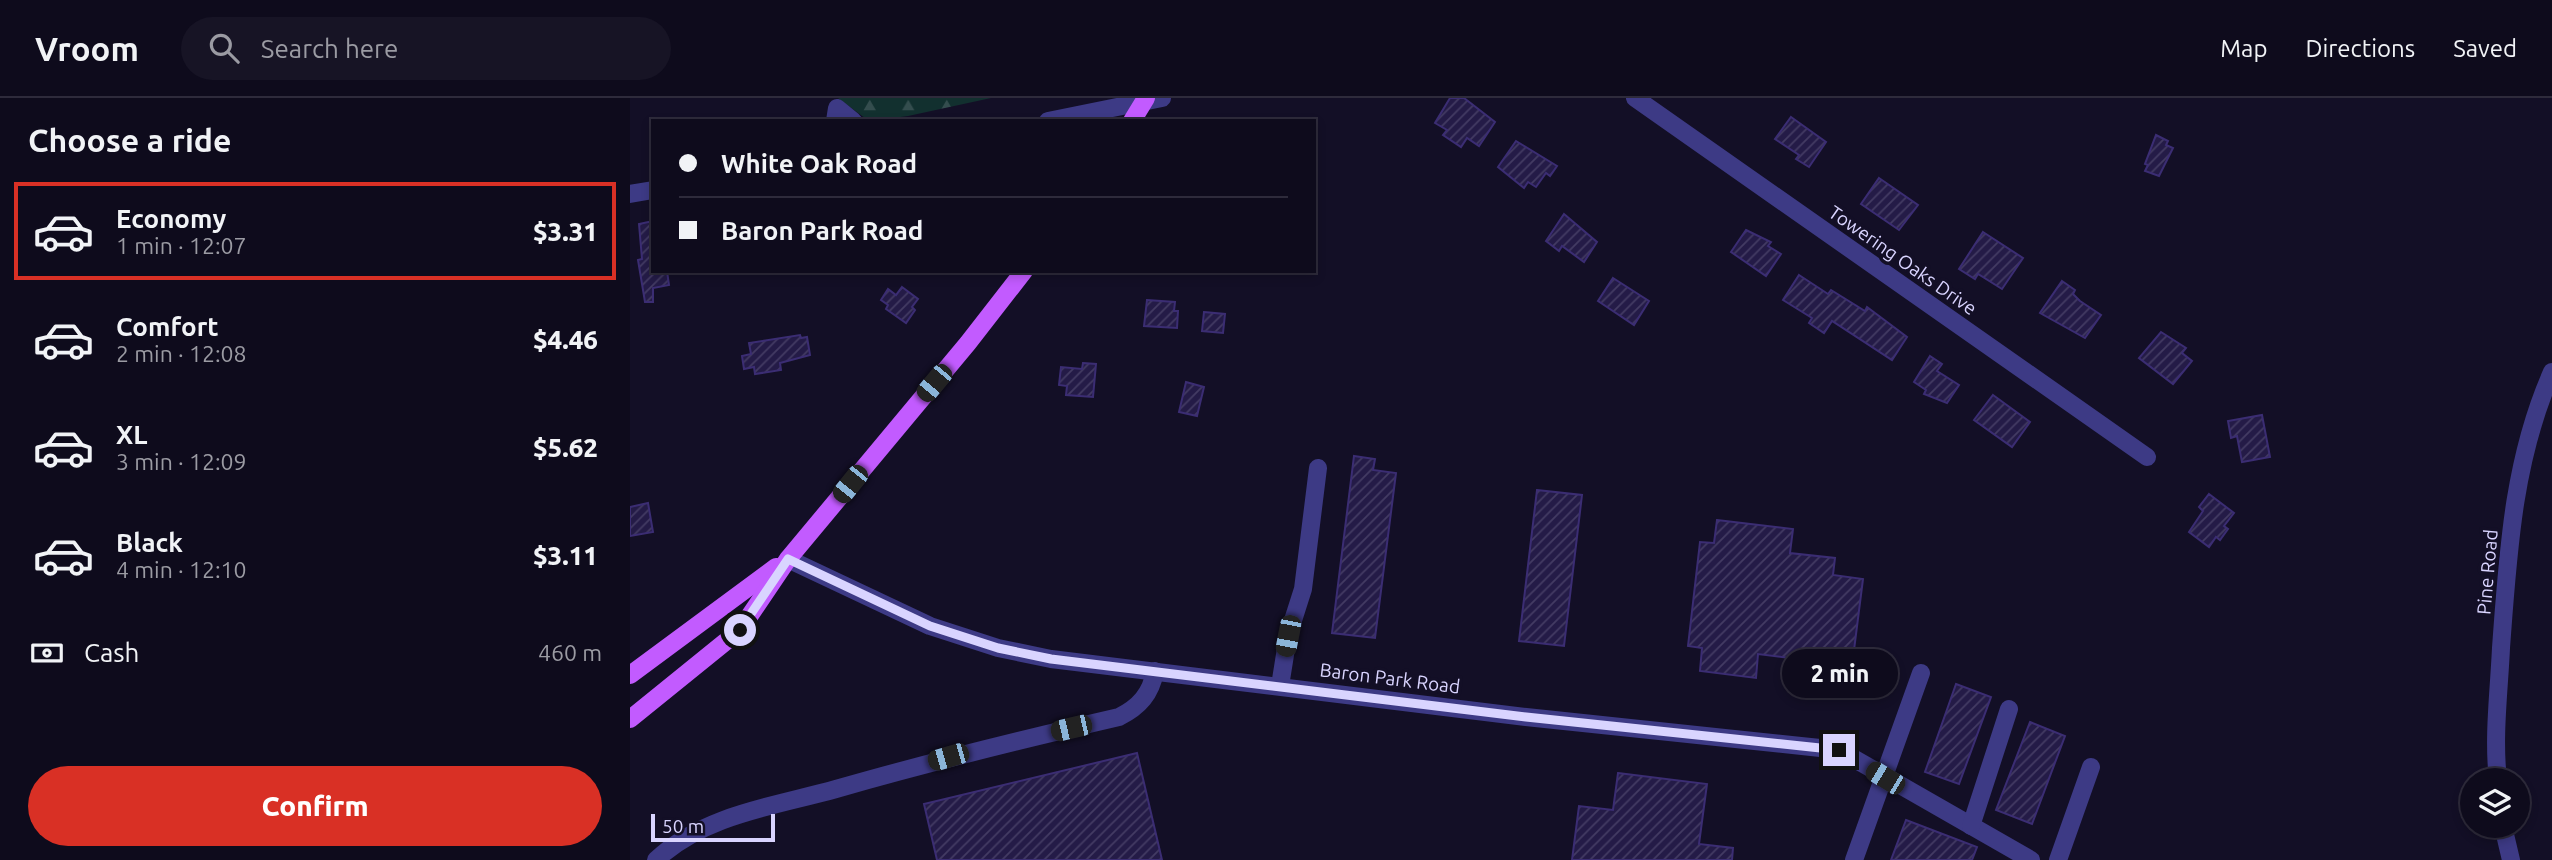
<!DOCTYPE html>
<html lang="en">
<head>
<meta charset="utf-8">
<style>
	body { margin:0; font-family:Ubuntu,sans-serif; background:#171425; color:#f1f3f6; height:100vh; display:flex; flex-direction:column; font-size:26px; white-space:nowrap }
	* { box-sizing:border-box; margin:0 }
	p { font-size:23px; color:#9b9ba3 }
	.icon { flex:none; width:38px; height:38px; fill:none; stroke:currentColor; stroke-width:2; stroke-linecap:round; stroke-linejoin:round }
	.map { position:relative; flex:1; overflow:hidden }
	.drawer { display:flex; flex-direction:column; background:#0e0b1c; width:630px }
	.drawer>* { flex:none }
	.top-card { position:absolute; left:21px; top:21px; width:665px; height:154px; border-radius:0px; box-shadow:0 4px 10px #0003,0 0 0 2px #2e2b3b; display:grid; align-content:center; height:154px; padding:0 28px; background:#0e0b1c }
	.controls { position:absolute; left:1830px; top:670px; display:grid; gap:14px }
	.controls a { display:grid; place-items:center; width:70px; height:70px; border-radius:50%; background:#0e0b1c; box-shadow:0 4px 10px #0003,0 0 0 2px #2e2b3b; font-size:35px }
	.scale { position:absolute; left:21px; bottom:18px; width:124px; box-sizing:border-box; padding-left:7px; border:4px solid #d9d4ff; border-top:0; font-size:19px; line-height:24px; white-space:nowrap; color:#d9d4ff; -webkit-text-stroke:5px #130f26; paint-order:stroke }
	.end { position:absolute; width:32px; height:32px; margin:-16px; border:9px solid #d9d4ff; background:#111; box-shadow:0 0 0 4px #111 }
	.from { border-radius:50% }
	.bubble { position:absolute; height:49px; border-radius:24px; background:#0e0b1c; box-shadow:0 4px 10px #0003,0 0 0 2px #2e2b3b; font-size:23px; font-weight:800; line-height:49px; text-align:center }
	.car { position:absolute; width:21px; height:42px; margin:-21px -10px; border-radius:9px; box-shadow:0 0 5px 2px #0007; background:linear-gradient(#222 24%,#8ab4d8 0 40%,#222 0 76%,#8ab4d8 0 86%,#222 0) }
	.top-card b { display:flex; align-items:center; gap:24px; height:66px; font-size:26px }
	.top-card b+b { border-top:2px solid #2e2b3b }
	.top-card i { width:18px; height:18px; background:#f1f3f6 }
	ul { padding:0; list-style:none }
	li { display:flex; align-items:center; gap:21px; height:98px; margin:0 14px 10px; padding:0 14px; border:4px solid transparent; border-radius:0px }
	li div { flex:1 }
	li b { display:block; font-size:26px }
	li em { font-style:normal; font-weight:800 }
	li.on { border-color:#d93025 }
	li>.icon { width:63px; height:63px; stroke-width:1.5 }
	h2 { padding:0 28px; font-size:32px; line-height:84px }
	.pay { display:flex; align-items:center; gap:18px; height:77px; padding:0 28px; font-size:26px }
	.pay p { margin-inline-start:auto }
	.primary-button { display:flex; gap:14px; margin-top:auto; padding:14px 28px }
	.primary-button a { flex:1; height:80px; border-radius:42px; background:#d93025; color:#fff; font-size:28px; font-weight:800; line-height:80px; text-align:center }
	header { display:flex; align-items:center; gap:42px; box-sizing:border-box; height:98px; padding:0 35px; background:#0e0b1c; border-bottom:2px solid #2e2b3b }
	header strong { font-size:33px }
	nav { display:flex; gap:38px; margin-inline-start:auto; font-size:24px }
	.search { width:490px; height:63px; background:#171425; display:flex; align-items:center; gap:18px; box-sizing:border-box; padding:0 24px; border-radius:38px; color:#9b9ba3; font-size:26px }
	main { display:flex; flex:1; min-height:0 }
	.map>svg:first-child { display:block }
	.forest { fill:url(#forest-firs) }
	.building { fill:url(#building-hatch); stroke:#3b2d73; stroke-width:2 }
	.lines { fill:none; stroke-linecap:round; stroke-linejoin:round }
	.minor { stroke:#3d3a85; stroke-width:18 }
	.major { stroke:#c25bff; stroke-width:18 }
	.route { stroke:#d9d4ff; stroke-width:9 }
	.labels { text-anchor:middle; dominant-baseline:central; stroke-width:7; stroke-linejoin:round; paint-order:stroke }
	.street-label { font-size:19px; fill:#d9d4ff; stroke:#130f26 }
</style>
</head>
<body>
<header>
<strong>Vroom</strong>
<div class="search"><svg class="icon" aria-label="search" viewBox="0 0 24 24"><circle cx="10" cy="10" r="6"/><path d="M15 15l6 6"/></svg>Search here</div>
<nav><a>Map</a><a>Directions</a><a>Saved</a></nav>
</header>
<main>
<section class="drawer">
<h2>Choose a ride</h2>
<ul>
<li class="on"><svg class="icon" aria-label="car" viewBox="0 0 24 24"><path d="M5 17H2v-5l4-1 3-4h7l3 4 3 1v5h-3M9 17h6M6 11h13"/><circle cx="7" cy="17" r="2"/><circle cx="17" cy="17" r="2"/></svg><div><b>Economy</b><p>1 min · 12:07</p></div><em>$3.31</em></li>
<li><svg class="icon" aria-label="car" viewBox="0 0 24 24"><path d="M5 17H2v-5l4-1 3-4h7l3 4 3 1v5h-3M9 17h6M6 11h13"/><circle cx="7" cy="17" r="2"/><circle cx="17" cy="17" r="2"/></svg><div><b>Comfort</b><p>2 min · 12:08</p></div><em>$4.46</em></li>
<li><svg class="icon" aria-label="car" viewBox="0 0 24 24"><path d="M5 17H2v-5l4-1 3-4h7l3 4 3 1v5h-3M9 17h6M6 11h13"/><circle cx="7" cy="17" r="2"/><circle cx="17" cy="17" r="2"/></svg><div><b>XL</b><p>3 min · 12:09</p></div><em>$5.62</em></li>
<li><svg class="icon" aria-label="car" viewBox="0 0 24 24"><path d="M5 17H2v-5l4-1 3-4h7l3 4 3 1v5h-3M9 17h6M6 11h13"/><circle cx="7" cy="17" r="2"/><circle cx="17" cy="17" r="2"/></svg><div><b>Black</b><p>4 min · 12:10</p></div><em>$3.11</em></li>
</ul>
<div class="pay"><svg class="icon" aria-label="cash" viewBox="0 0 24 24"><path d="M3 7h18v10H3z"/><circle cx="12" cy="12" r="2"/></svg>Cash<p>460 m</p></div>
<div class="primary-button"><a>Confirm</a></div>
</section>
<div class="map">
<svg width="1922" height="762" viewBox="0 0 1922 762">
	<defs>
		<pattern id="forest-firs" width="22" height="20" patternUnits="userSpaceOnUse" patternTransform="scale(1.75)"><rect width="22" height="20" fill="#12302f"/><path d="M5 1l3.5 6h-7zM16 11l3.5 6h-7z" fill="#344d4e"/></pattern>
		<pattern id="building-hatch" width="6" height="6" patternUnits="userSpaceOnUse" patternTransform="scale(1.75)"><rect width="6" height="6" fill="#241b47"/><path d="M-1 1l2-2M0 6l6-6M5 7l2-2" fill="none" stroke="#433b63"/></pattern>
	</defs>
	<rect width="100%" height="100%" fill="#130f26"/>
	<polygon class="forest" points="208,0 361,0 278,18 239,23"/>
	<g class="building">
		<polygon points="820,0 834,0 865,24 849,48 837,40 831,49 813,37 817,32 805,25"/>
		<polygon points="1161,19 1196,44 1179,69 1166,61 1169,57 1145,41"/>
		<polygon points="1526,37 1538,43 1536,47 1543,50 1529,78 1515,73 1518,67 1515,66"/>
		<polygon points="886,43 927,68 920,78 916,75 906,89 898,84 894,90 868,69"/>
		<polygon points="1249,80 1288,107 1269,132 1231,106"/>
		<polygon points="934,116 967,144 954,164 932,148 929,153 916,143"/>
		<polygon points="23,123 23,173 37,173 39,187 23,190 23,204 15,204 8,162 12,161 9,126"/>
		<polygon points="1116,132 1141,144 1138,148 1151,156 1136,178 1101,154"/>
		<polygon points="1353,134 1393,160 1372,191 1348,176 1345,181 1329,171"/>
		<polygon points="1169,177 1198,196 1201,192 1235,213 1237,209 1277,239 1262,262 1202,223 1194,235 1179,225 1182,220 1153,202"/>
		<polygon points="983,180 1019,203 1004,227 968,203"/>
		<polygon points="1432,183 1445,192 1443,196 1450,203 1471,217 1455,240 1410,215"/>
		<polygon points="272,189 288,201 282,209 285,212 276,225 256,211 258,207 251,202 258,191 266,197"/>
		<polygon points="517,202 545,204 544,213 548,213 547,230 514,228"/>
		<polygon points="574,214 595,216 593,235 572,233"/>
		<polygon points="1531,234 1556,250 1552,255 1562,263 1543,286 1509,260"/>
		<polygon points="170,237 171,240 177,239 180,257 150,265 151,272 125,276 124,269 114,271 112,258 121,256 119,245"/>
		<polygon points="1300,258 1312,266 1307,273 1329,287 1317,305 1294,296 1296,292 1284,284"/>
		<polygon points="453,265 466,266 463,299 436,297 437,288 429,287 431,269 452,271"/>
		<polygon points="556,284 574,289 567,318 549,314"/>
		<polygon points="1363,297 1400,324 1382,349 1344,322"/>
		<polygon points="1632,317 1640,359 1612,364 1607,338 1601,340 1598,323"/>
		<polygon points="724,358 745,361 743,372 766,375 745,540 702,535"/>
		<polygon points="907,392 952,397 934,548 889,543"/>
		<polygon points="1579,396 1604,415 1594,428 1598,431 1590,442 1586,439 1579,449 1559,434 1573,413 1569,409"/>
		<polygon points="18,405 23,434 0,438 0,409"/>
		<polygon points="1087,422 1163,431 1160,455 1205,460 1203,477 1233,481 1222,568 1128,556 1126,580 1070,573 1072,550 1058,548 1070,444 1084,445"/>
		<polygon points="1326,586 1361,599 1329,686 1295,674"/>
		<polygon points="1400,624 1435,638 1402,726 1366,712"/>
		<polygon points="507,655 532,762 307,762 294,706"/>
		<polygon points="988,675 1077,686 1069,746 1103,750 1102,762 942,762 949,708 983,712"/>
		<polygon points="1276,722 1347,749 1342,762 1261,762"/>
	</g>
	<g class="lines">
		<g class="minor">
			<polyline points="1005,0 1517,359"/>
			<polyline points="205,23 207,10 223,23"/>
			<polyline points="418,23 532,0"/>
			<polyline points="0,96 23,92"/>
			<polyline points="158,461 300,528 368,550 421,561 896,619 1209,652 1401,762"/>
			<polyline points="650,588 658,538 673,491 688,370"/>
			<path d="M 1868,682 C 1863,639 1869,594 1871,550 C 1878,455 1883,362 1922,274"/>
			<polyline points="1341,728 1379,611"/>
			<polyline points="1873,728 1881,762"/>
			<path d="M 26,762 C 73,717 145,708 206,691 C 300,664 394,641 489,619 C 509,609 521,596 525,573"/>
			<polyline points="1224,762 1291,575"/>
			<polyline points="1428,762 1461,669"/>
		</g>
		<g class="major">
			<polyline points="502,23 516,0"/>
			<polyline points="0,577 146,469"/>
			<polyline points="0,621 110,532 158,461 338,245 394,173"/>
		</g>
	</g>
	<g class="lines">
		<polyline class="route" points="110,532 158,461 300,528 368,550 421,561 896,619 1209,652"/>
	</g>
	<g class="labels">
		<g class="street-label">
			<text transform="translate(1273 162) rotate(35)">Towering Oaks Drive</text>
			<text transform="translate(1857 474) rotate(-85)">Pine Road</text>
			<text transform="translate(760 580) rotate(7)">Baron Park Road</text>
		</g>
	</g>
</svg>
<div class="controls">
<a><svg class="icon" aria-label="layers" viewBox="0 0 24 24"><path d="M12 4l9 5-9 5-9-5zM3 14l9 5 9-5"/></svg></a>
</div>
<div class="scale">50 m</div>
<i class="end from" style="left:110px;top:532px"></i>
<i class="end" style="left:1209px;top:652px"></i>
<div class="bubble" style="left:1152px;top:551px;width:116px">2 min</div>
<i class="car" style="left:304px;top:285px;rotate:220deg"></i>
<i class="car" style="left:220px;top:386px;rotate:219deg"></i>
<i class="car" style="left:658px;top:538px;rotate:191deg"></i>
<i class="car" style="left:441px;top:630px;rotate:257deg"></i>
<i class="car" style="left:318px;top:659px;rotate:254deg"></i>
<i class="car" style="left:1255px;top:680px;rotate:301deg"></i>
<div class="top-card">
<b><i class="from"></i>White Oak Road</b>
<b><i></i>Baron Park Road</b>
</div>
</div>
</main>
</body>
</html>
